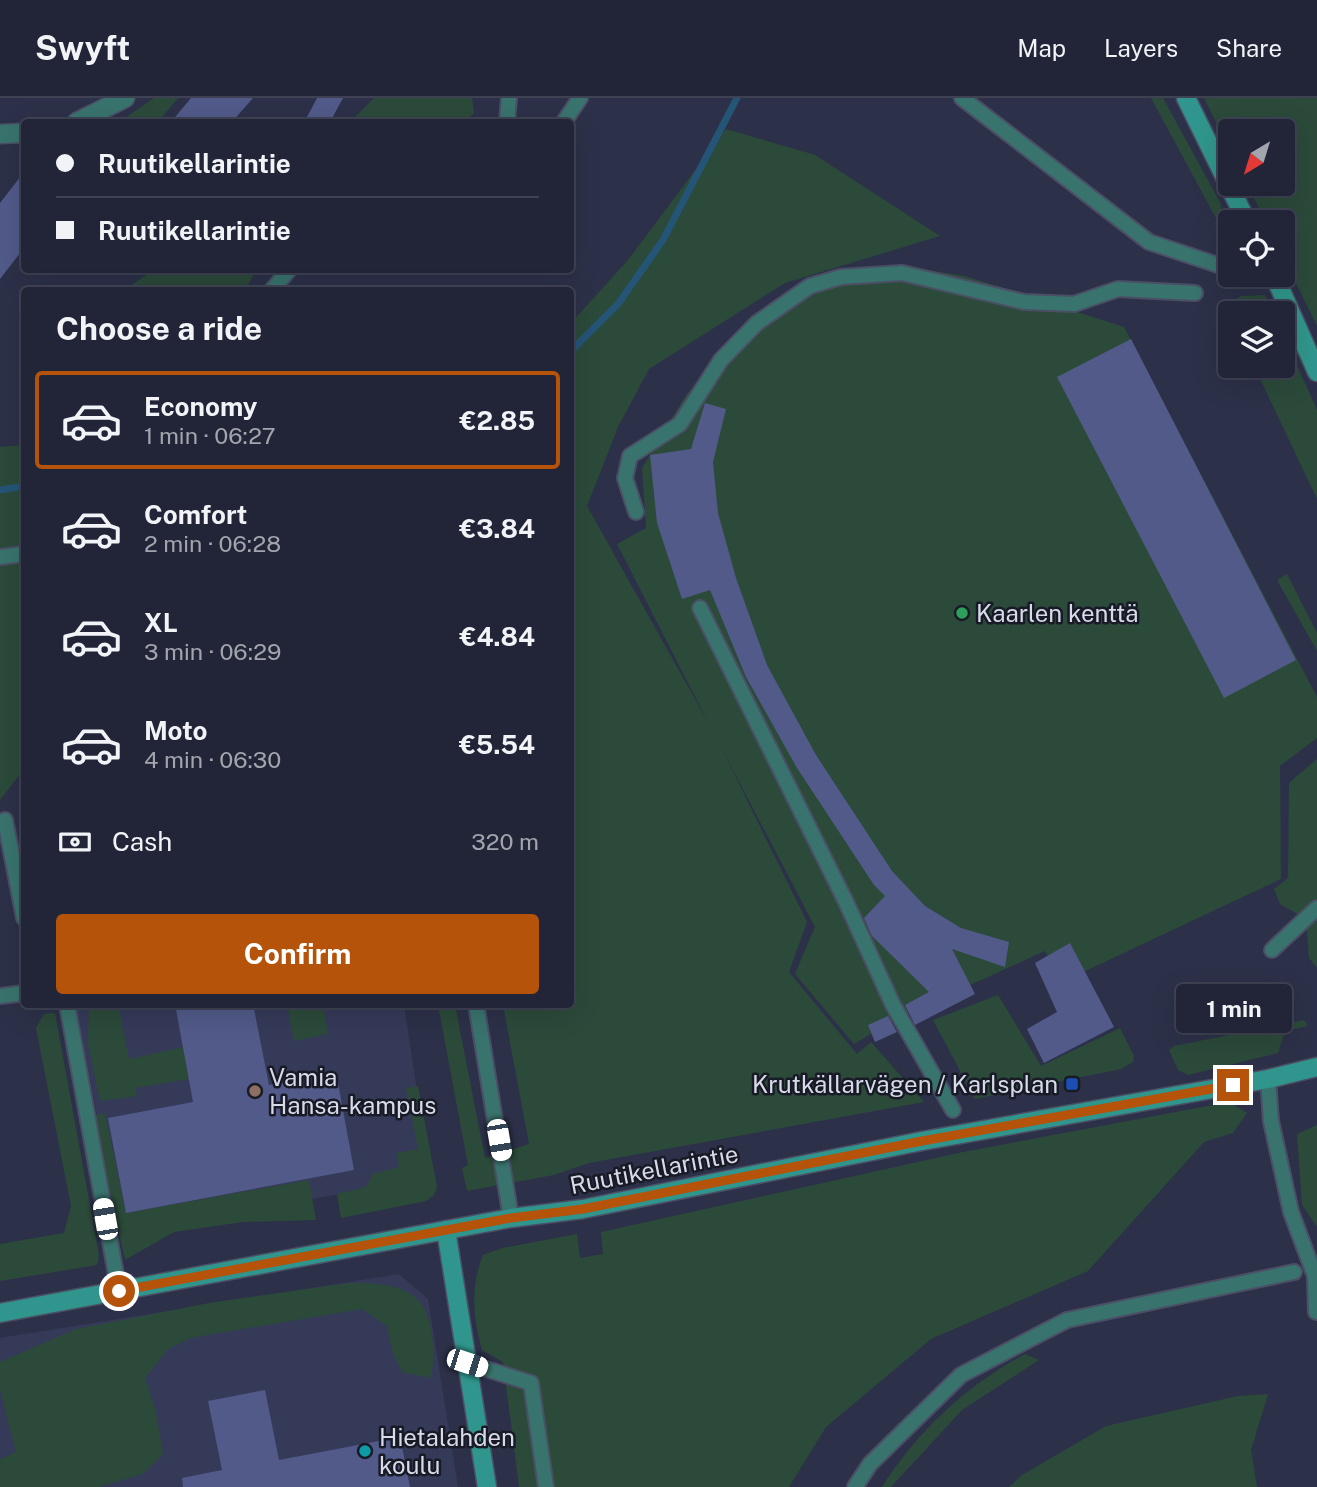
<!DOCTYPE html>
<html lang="en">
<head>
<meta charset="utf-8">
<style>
	body { margin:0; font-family:"Public Sans",sans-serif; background:#292d3f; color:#f1f3f6; height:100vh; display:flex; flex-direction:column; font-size:26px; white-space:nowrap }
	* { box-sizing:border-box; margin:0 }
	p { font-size:23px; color:#a2a5ad }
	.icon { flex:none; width:38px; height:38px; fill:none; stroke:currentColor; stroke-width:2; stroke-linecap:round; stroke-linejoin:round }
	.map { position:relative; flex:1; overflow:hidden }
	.drawer { position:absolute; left:21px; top:189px; width:553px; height:721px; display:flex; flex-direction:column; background:#212537; border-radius:7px; box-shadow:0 7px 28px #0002,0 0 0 2px #3e4252 }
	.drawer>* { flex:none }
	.guide { position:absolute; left:21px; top:21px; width:553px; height:154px; border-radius:7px; box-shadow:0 7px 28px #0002,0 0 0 2px #3e4252; display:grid; align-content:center; height:154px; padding:0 35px; background:#212537 }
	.needle { width:46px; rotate:218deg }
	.controls { position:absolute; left:1218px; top:21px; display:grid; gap:14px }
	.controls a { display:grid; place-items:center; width:77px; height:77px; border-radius:7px; background:#212537; box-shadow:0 7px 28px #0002,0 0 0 2px #3e4252; font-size:35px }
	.end { position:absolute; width:32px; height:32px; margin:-16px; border:9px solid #b45309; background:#fff; box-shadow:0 0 0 4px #fff }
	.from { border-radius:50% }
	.bubble { position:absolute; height:49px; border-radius:7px; background:#212537; box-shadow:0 7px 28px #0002,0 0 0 2px #3e4252; font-size:23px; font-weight:700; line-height:49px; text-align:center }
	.car { position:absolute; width:21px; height:42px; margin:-21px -10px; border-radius:9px; box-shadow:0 0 5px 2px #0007; background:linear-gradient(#fff 24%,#345 0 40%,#fff 0 76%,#345 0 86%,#fff 0) }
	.guide b { display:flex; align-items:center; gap:24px; height:66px; font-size:26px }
	.guide b+b { border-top:2px solid #3e4252 }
	.guide i { width:18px; height:18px; background:#f1f3f6 }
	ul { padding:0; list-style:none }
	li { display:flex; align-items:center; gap:21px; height:98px; margin:0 14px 10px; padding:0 21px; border:4px solid transparent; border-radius:7px }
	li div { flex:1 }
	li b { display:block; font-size:26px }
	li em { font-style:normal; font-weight:700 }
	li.active { border-color:#b45309 }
	li>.icon { width:63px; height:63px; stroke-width:1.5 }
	h2 { padding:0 35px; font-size:32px; line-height:84px }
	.pay { display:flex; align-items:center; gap:18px; height:77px; padding:0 35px; font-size:26px }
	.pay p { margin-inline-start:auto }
	.cta { display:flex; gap:14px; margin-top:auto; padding:14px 35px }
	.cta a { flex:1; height:80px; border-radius:7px; background:#b45309; color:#fff; font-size:28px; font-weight:700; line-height:80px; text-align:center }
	header { display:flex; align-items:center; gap:42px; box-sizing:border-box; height:98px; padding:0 35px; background:#212537; border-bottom:2px solid #3e4252 }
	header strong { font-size:33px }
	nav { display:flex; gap:38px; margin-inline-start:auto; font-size:24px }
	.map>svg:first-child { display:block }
	.built { fill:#353a59 }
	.green { fill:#2b4a3a }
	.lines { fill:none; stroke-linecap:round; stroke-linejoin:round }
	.stream { stroke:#245476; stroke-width:7 }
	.building { fill:#515a89 }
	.lane-casing { stroke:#4b4f66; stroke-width:18 }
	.street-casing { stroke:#4b4f66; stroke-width:21 }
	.secondary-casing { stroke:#4b4f66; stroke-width:21 }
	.lane { stroke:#39736d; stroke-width:14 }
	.street { stroke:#39736d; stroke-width:18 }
	.secondary { stroke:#30968d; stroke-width:18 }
	.route { stroke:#b45309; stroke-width:9 }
	.leisure-dot { fill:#2e9e5b; stroke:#181a25; stroke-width:2.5 }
	.transit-dot { fill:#1a4fb4; stroke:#181a25; stroke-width:2.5 }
	.education-dot { fill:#8d6e63; stroke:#181a25; stroke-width:2.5 }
	.culture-dot { fill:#0f9aa8; stroke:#181a25; stroke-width:2.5 }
	.labels { text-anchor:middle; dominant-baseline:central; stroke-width:5; stroke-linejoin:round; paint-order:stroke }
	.poi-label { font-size:24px; fill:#d6dae9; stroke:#181a25; text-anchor:start }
	.street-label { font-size:24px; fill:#d6dae9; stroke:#181a25 }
</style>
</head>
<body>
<header>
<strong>Swyft</strong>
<nav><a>Map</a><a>Layers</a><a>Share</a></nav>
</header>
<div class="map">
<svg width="1317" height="1389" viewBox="0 0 1317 1389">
	<rect width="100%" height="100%" fill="#2c3149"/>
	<g class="built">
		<polygon points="76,907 404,907 430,1079 120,1137"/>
		<polygon points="399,1176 428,1201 458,1389 0,1389 0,1240"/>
	</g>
	<g class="green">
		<polygon points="154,0 178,0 158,24 119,24"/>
		<polygon points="374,0 472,0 474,15 466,24 350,24"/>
		<polygon points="1151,0 1163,0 1221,106 1223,133"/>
		<polygon points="1204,0 1317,0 1317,228 1283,159 1283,124 1266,124 1247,86 1283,86 1283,33 1230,33 1230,52"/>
		<polygon points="726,31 815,57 940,138 785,185 649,271 618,329 587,408 709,626 617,446 646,430 642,370 686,297 749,229 824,182 909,169 965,178 1124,229 1317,599 1317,640 1280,668 1281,781 1062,884 1045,853 900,919 854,946 795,876 815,829 722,651 807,824 789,874 857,956 871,944 924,1004 589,1065 554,1077 467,1093 462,1070 468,1067 438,907 455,907 485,1060 529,1046 503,907 570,906 571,225 628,162"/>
		<polygon points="153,172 256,172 245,192 125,192"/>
		<polygon points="1265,197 1273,215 1230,215 1230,223 1218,212 1241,198"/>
		<polygon points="1283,236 1317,312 1317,401 1254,268 1283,268"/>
		<polygon points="24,347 24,671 0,702 0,349"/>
		<polygon points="1287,476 1317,535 1317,553 1277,482"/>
		<polygon points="1317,661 1317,870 1309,860 1306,821 1280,806 1274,791 1288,780 1289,685"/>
		<polygon points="998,897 1041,968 1120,930 1134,958 1133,964 1121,971 975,1001 933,922"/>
		<polygon points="89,907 118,907 129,961 183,949 189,981 135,990 137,998 100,1003 88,946"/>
		<polygon points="287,907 323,907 328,936 294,943"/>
		<polygon points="55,915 99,1157 97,1167 0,1183 0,1146 64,1135 71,1108 36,930 44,916"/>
		<polygon points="1304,922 1308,928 1285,933 1278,955 1188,977 1178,972 1169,952 1174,948"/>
		<polygon points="418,988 437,1089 434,1097 426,1103 341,1120 337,1096 366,1089 373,1076 399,1069 396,1055 418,1051 406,990"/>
		<path d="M 1229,1004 L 1247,1015 L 1233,1035 L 1204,1044 L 1088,1173 L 931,1241 L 826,1329 L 789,1389 L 519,1389 L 503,1264 L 482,1252 C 473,1221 470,1188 483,1157 L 502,1150 L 577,1136 L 580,1160 L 603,1156 L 601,1134 L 963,1054 Z"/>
		<polygon points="105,1015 126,1115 309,1082 316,1122 243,1124 174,1134 125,1162 93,1018"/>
		<polygon points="1317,1027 1317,1129 1302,1107 1297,1036"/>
		<path d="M 349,1185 C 390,1185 426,1187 432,1236 C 434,1251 435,1265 430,1280 L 402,1274 L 392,1253 L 387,1228 L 362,1211 L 190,1240 L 167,1252 L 145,1280 L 156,1315 L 163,1356 L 143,1376 L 99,1389 L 0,1389 L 0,1361 L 16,1354 L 0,1292 L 0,1264 L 76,1231 L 209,1205 Z"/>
		<path d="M 1025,1256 L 1039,1262 L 962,1312 L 891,1389 L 882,1389 C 917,1334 967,1287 1025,1256 Z"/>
		<polygon points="1268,1296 1251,1352 1257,1389 1009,1389 1022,1377 1106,1328 1238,1298"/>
	</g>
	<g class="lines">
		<g class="stream">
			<polyline points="570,254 618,206 663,142 737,0"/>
			<polyline points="0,392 24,388"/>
		</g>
	</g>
	<g class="building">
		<polygon points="191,0 253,0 232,24 171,24"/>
		<polygon points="317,0 343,0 330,24 318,24 307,19"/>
		<polygon points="24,74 24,150 0,181 0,105"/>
		<polygon points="1131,241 1296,562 1224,600 1057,279"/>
		<polygon points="705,305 726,311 713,364 718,415 736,480 767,567 816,657 892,773 925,808 961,830 1009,844 1005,869 952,851 975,896 915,927 905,907 929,894 872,838 864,820 885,798 874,787 797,670 746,579 710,492 682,501 657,425 650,357 691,351"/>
		<polygon points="1070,845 1114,929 1044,965 1027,931 1057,914 1035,865"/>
		<polygon points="175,906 253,906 269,987 336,974 354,1072 126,1115 108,1020 193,1004"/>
		<polygon points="888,918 897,934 875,944 868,927"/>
		<polygon points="265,1292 279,1362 400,1339 410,1389 183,1389 182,1380 222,1372 208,1303"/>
	</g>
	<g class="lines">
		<g class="lane-casing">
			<g id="lane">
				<polyline points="962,0 1149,144 1230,171"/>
				<polyline points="507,24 509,0"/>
				<polyline points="564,24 580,0"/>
				<polyline points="272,192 289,172"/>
				<polyline points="636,414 625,380 630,358 680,326 721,262 757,225 810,188 841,179 902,175 1024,204 1074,206 1118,191 1195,195"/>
				<polyline points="0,459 24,456"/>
				<polyline points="700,510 846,804 893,907 953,1012"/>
				<polyline points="5,722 24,820"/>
				<polyline points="1272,852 1317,810"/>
				<polyline points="0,898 24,895"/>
				<polyline points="67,906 119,1193"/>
				<polyline points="476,906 511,1120"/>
				<polyline points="1268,981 1271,1023 1291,1114 1315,1178 1316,1214"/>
				<polyline points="467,1265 531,1285 546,1389"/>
				<polyline points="855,1389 870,1366 961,1277 1067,1222 1294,1174"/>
			</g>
		</g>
		<g class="street-casing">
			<g id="street">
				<polyline points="77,24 125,0"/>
				<polyline points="0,36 24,35"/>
			</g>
		</g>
		<g class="secondary-casing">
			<g id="secondary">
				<polyline points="1186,0 1247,124"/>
				<polyline points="1274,177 1317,274"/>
				<polyline points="446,1132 487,1389"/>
				<polyline points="0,1215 511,1120 583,1111 922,1043 1268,981 1317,969"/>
			</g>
		</g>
		<use href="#lane" class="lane"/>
		<use href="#street" class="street"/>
		<use href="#secondary" class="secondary"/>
	</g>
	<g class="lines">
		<polyline class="route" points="119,1193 511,1120 583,1111 922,1043 1233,987"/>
	</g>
	<circle class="leisure-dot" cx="962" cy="515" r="7"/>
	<rect class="transit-dot" x="1065" y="979" width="14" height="14" rx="3.5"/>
	<circle class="education-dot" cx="255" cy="993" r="7"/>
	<circle class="culture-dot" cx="365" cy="1353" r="7"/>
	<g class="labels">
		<g class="poi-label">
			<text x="976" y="515">Kaarlen kenttä</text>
			<text x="269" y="979">Vamia<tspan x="269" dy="28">Hansa-kampus</tspan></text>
			<text x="1058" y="986" text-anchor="end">Krutkällarvägen / Karlsplan</text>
			<text x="379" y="1339">Hietalahden<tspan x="379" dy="28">koulu</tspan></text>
		</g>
		<g class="street-label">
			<text transform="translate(654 1071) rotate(-11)">Ruutikellarintie</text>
		</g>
	</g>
</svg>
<div class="controls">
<a><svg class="needle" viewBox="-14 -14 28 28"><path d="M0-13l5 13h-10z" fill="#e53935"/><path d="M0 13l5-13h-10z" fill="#a2a5ad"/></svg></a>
<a><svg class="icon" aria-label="locate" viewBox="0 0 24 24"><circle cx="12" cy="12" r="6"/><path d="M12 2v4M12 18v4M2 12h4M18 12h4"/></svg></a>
<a><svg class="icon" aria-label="layers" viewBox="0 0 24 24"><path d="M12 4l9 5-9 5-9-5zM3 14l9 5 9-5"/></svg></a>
</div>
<i class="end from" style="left:119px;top:1193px"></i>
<i class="end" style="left:1233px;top:987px"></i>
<div class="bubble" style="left:1176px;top:886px;width:116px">1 min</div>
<i class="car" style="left:499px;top:1042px;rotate:170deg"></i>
<i class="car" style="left:105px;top:1121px;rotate:350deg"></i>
<i class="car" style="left:467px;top:1265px;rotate:108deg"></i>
<div class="guide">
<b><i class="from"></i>Ruutikellarintie</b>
<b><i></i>Ruutikellarintie</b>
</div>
<section class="drawer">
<h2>Choose a ride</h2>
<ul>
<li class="active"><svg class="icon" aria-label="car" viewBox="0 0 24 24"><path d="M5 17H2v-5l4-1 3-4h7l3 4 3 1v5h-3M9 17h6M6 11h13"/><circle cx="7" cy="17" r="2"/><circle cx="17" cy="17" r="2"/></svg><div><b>Economy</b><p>1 min · 06:27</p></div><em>€2.85</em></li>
<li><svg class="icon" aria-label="car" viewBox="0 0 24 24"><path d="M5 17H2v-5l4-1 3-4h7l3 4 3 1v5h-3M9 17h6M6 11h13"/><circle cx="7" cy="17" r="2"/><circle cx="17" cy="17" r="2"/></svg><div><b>Comfort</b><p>2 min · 06:28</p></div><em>€3.84</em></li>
<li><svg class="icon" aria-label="car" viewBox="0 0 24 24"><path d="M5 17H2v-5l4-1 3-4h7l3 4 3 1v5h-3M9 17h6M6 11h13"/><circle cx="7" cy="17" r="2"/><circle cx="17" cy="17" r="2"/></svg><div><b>XL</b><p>3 min · 06:29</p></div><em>€4.84</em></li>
<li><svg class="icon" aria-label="car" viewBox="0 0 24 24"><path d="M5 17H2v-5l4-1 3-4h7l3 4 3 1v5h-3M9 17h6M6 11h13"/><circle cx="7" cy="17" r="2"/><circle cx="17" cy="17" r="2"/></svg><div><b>Moto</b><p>4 min · 06:30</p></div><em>€5.54</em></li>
</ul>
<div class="pay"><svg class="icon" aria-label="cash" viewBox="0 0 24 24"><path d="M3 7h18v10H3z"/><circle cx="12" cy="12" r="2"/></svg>Cash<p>320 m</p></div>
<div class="cta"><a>Confirm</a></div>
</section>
</div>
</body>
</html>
